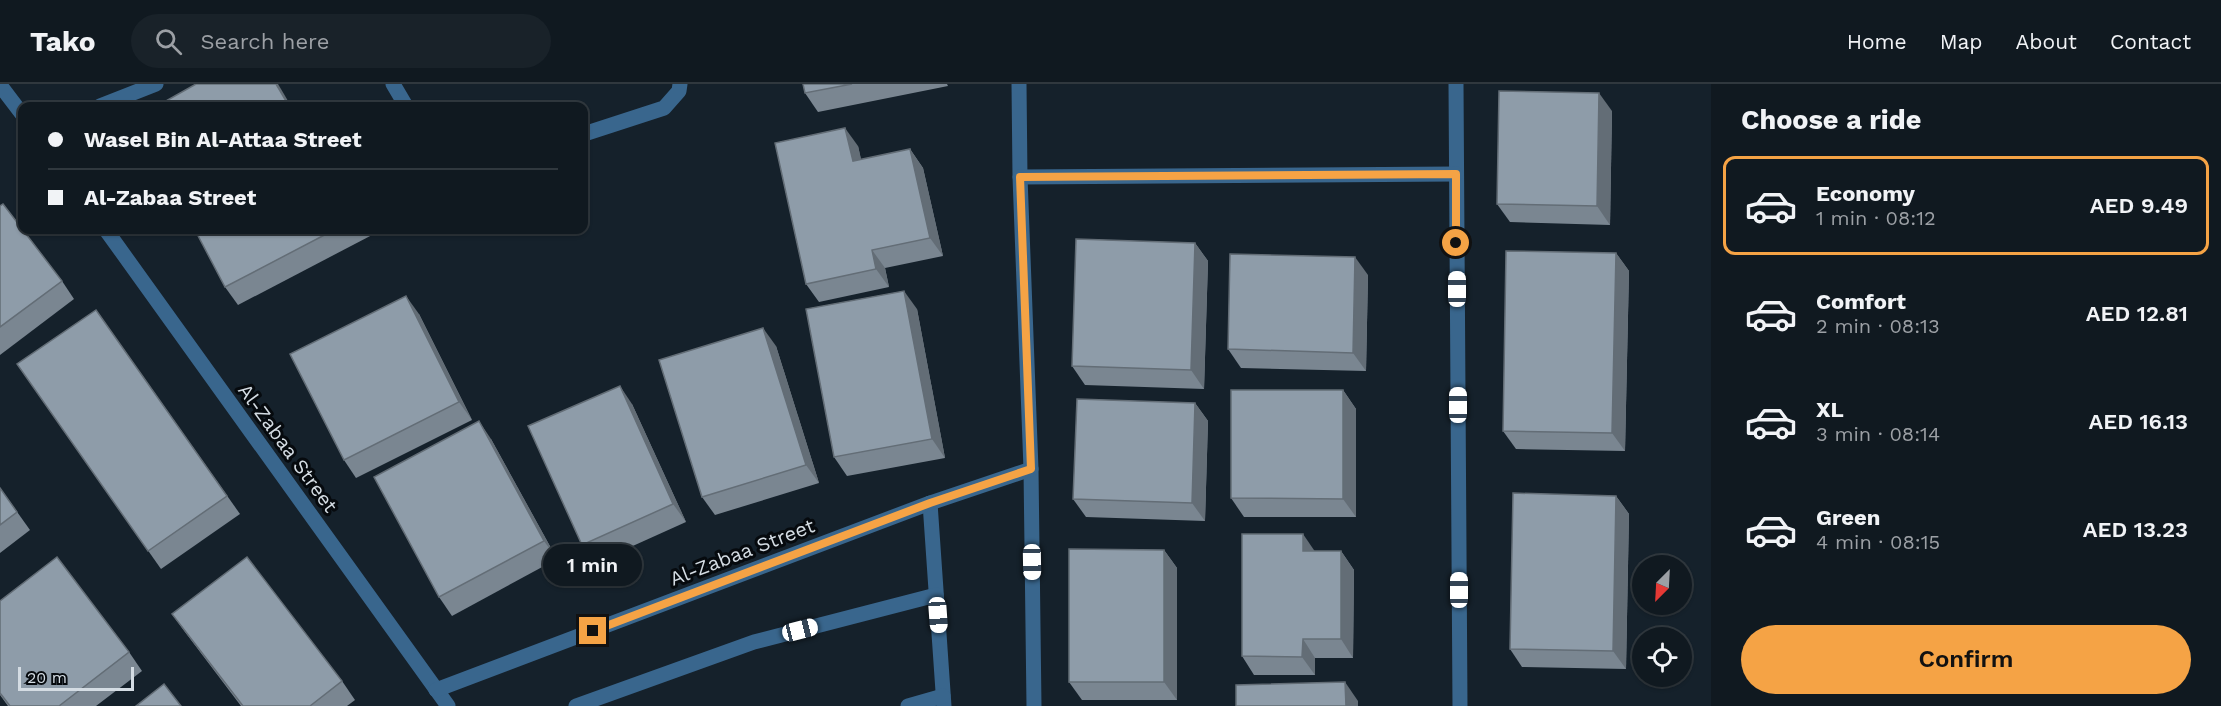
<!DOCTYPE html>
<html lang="en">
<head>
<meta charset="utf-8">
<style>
	body { margin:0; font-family:"Work Sans",sans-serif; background:#192229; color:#f1f3f6; height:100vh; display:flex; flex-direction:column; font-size:22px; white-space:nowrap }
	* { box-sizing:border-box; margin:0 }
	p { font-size:20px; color:#9ca0a5 }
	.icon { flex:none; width:33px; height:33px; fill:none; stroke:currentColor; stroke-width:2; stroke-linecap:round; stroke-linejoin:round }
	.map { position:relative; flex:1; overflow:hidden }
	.details { display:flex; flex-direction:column; background:#101920; width:510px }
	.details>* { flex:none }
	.banner { position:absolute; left:18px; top:18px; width:570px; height:132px; border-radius:12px; box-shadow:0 2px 4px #0004,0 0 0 2px #30383e; display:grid; align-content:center; height:132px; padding:0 30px; background:#101920 }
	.needle { width:39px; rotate:204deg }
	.controls { position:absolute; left:1632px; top:471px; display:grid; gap:12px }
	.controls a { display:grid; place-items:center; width:60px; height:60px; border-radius:50%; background:#101920; box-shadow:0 2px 4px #0004,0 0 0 2px #30383e; font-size:30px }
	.scale { position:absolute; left:18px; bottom:15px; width:116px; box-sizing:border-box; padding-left:6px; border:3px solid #d4dce3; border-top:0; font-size:16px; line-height:21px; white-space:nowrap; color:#d4dce3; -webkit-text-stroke:4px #060a0e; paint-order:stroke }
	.end { position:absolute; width:27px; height:27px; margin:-14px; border:8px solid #f5a345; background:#111; box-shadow:0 0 0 3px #111 }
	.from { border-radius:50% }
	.bubble { position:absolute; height:42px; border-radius:21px; background:#101920; box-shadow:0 2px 4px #0004,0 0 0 2px #30383e; font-size:20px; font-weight:600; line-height:42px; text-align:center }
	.car { position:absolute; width:18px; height:36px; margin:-18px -9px; border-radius:8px; box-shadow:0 0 4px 2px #0007; background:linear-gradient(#fff 24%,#345 0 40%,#fff 0 76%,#345 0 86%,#fff 0) }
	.banner b { display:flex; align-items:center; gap:21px; height:57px; font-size:22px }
	.banner b+b { border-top:2px solid #30383e }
	.banner i { width:15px; height:15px; background:#f1f3f6 }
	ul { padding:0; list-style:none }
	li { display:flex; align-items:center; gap:18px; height:99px; margin:0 12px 9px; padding:0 18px; border:3px solid transparent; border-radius:12px }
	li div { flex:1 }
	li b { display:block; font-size:22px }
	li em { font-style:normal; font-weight:600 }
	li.on { border-color:#f5a345 }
	li>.icon { width:54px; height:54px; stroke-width:1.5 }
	h2 { padding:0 30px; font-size:27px; line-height:72px }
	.cta { display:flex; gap:12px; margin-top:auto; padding:12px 30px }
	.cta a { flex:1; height:69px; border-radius:36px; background:#f5a345; color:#111; font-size:24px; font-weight:600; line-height:69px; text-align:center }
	header { display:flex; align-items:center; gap:36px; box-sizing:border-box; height:84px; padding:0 30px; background:#101920; border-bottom:2px solid #30383e }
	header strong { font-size:28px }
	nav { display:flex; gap:33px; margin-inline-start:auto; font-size:21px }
	.search { width:420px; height:54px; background:#192229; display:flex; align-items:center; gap:15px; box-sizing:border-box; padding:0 21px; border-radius:33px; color:#9ca0a5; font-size:22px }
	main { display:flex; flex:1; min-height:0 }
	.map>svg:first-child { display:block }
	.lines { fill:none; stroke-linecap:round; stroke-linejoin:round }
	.minor { stroke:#39668d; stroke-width:15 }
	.wall { fill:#7a8691 }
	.shaded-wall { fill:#636d76 }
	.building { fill:#8e9ca9; stroke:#636d76; stroke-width:1.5 }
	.route { stroke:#f5a345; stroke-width:8 }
	.labels { text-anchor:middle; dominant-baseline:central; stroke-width:6; stroke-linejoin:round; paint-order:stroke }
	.street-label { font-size:20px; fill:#d4dce3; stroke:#060a0e }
</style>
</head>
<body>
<header>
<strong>Tako</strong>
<div class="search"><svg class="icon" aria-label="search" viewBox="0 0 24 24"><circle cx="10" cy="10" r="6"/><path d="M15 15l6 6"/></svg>Search here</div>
<nav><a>Home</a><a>Map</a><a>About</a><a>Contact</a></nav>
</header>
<main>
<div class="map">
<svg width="1711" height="622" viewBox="0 0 1711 622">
	<rect width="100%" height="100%" fill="#15212b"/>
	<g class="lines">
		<g class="minor">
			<polyline points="393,0 406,22"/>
			<polyline points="1019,0 1020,93 1031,385 1034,622"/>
			<polyline points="1456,0 1460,622"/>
			<polyline points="0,1 22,30"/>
			<polyline points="100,22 156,0"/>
			<polyline points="584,50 664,24 679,7 680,0"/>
			<polyline points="1020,93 1456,90"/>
			<polyline points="106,146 448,622"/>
			<polyline points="930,419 944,622"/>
			<polyline points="436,606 930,419 1031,385"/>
			<polyline points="576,622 754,558 936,511"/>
			<polyline points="908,622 943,612"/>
		</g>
	</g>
	<g class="wall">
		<polygon points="803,0 947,0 948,2 818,28 805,9"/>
		<polygon points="1612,27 1610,141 1510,138 1497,120"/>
		<polygon points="858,62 861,76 910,65 923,84 943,172 885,184 889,203 819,218 806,200"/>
		<polygon points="0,122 62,197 74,215 0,271"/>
		<polygon points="195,146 371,146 374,150 238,221 225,203"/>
		<polygon points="1195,159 1208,177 1204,305 1085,301 1072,282"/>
		<polygon points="1616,169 1629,187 1625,367 1516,365 1503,347"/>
		<polygon points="1368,191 1366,287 1241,284 1228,265"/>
		<polygon points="917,225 945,374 847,392 834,373"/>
		<polygon points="96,226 240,430 161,485 17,280"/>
		<polygon points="419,230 472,336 356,394 344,376"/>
		<polygon points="776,262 819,399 715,431 702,413"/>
		<polygon points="1343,306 1356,325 1356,433 1244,433 1231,414"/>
		<polygon points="1195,319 1208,337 1205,437 1086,433 1073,415"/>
		<polygon points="632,320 686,438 595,479 582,461"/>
		<polygon points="491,355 557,475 452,532 439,513"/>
		<polygon points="0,404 30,446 0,469"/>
		<polygon points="1616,412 1629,430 1626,585 1522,583 1510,565"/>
		<polygon points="1164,466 1177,484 1177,616 1082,616 1069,598"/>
		<polygon points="1314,467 1341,467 1354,486 1353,574 1315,574 1315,591 1254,591 1242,572"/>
		<polygon points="0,517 129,568 142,587 96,622 8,622 0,611"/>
		<polygon points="172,530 342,597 355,616 347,622 241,622 185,548"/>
	</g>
	<g class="shaded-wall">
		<polygon points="276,0 278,0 291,22 289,22"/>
		<polygon points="1599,9 1612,27 1610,141 1597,122"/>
		<polygon points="845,44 858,62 866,96 853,77"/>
		<polygon points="910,65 923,84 943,172 930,154"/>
		<polygon points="1195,159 1208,177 1204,305 1191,286"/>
		<polygon points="872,166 885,184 889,203 876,185"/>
		<polygon points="1616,169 1629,187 1625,367 1612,349"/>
		<polygon points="1355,173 1368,191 1366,287 1353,269"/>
		<polygon points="904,207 917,225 945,374 932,355"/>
		<polygon points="406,212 419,230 472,336 459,318"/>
		<polygon points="763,244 776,262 819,399 806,381"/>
		<polygon points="620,302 632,320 686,438 673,420"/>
		<polygon points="1343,306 1356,325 1356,433 1343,415"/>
		<polygon points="1195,319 1208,337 1205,437 1192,419"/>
		<polygon points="479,337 491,355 557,475 544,457"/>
		<polygon points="1616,412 1629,430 1626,585 1613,567"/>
		<polygon points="1303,450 1316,469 1303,467"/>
		<polygon points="1164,466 1177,484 1177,616 1164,598"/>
		<polygon points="1341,467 1354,486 1353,574 1341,555"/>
		<polygon points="1303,555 1315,574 1315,591 1302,573"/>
		<polygon points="1345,598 1358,617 1358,622 1346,622"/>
	</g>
	<g class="building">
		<polygon points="196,0 276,0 289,22 157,22"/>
		<polygon points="803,0 852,0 805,9"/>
		<polygon points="1499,7 1599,9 1597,122 1497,120"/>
		<polygon points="845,44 853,77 910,65 930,154 872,166 876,185 806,200 775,59"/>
		<polygon points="3,120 62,197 0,243 0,122"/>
		<polygon points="195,146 334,146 225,203"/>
		<polygon points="1076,155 1195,159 1191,286 1072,282"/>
		<polygon points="1506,167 1616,169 1612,349 1503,347"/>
		<polygon points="1230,170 1355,173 1353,269 1228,265"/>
		<polygon points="904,207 932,355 834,373 806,225"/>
		<polygon points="406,212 459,318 344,376 290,270"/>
		<polygon points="96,226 227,412 148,467 17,280"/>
		<polygon points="763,244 806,381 702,413 659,276"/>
		<polygon points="620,302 673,420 582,461 528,342"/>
		<polygon points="1231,306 1343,306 1343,415 1231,414"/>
		<polygon points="1077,315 1195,319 1192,419 1073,415"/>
		<polygon points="479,337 544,457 439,513 374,393"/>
		<polygon points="0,404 17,428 0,441"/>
		<polygon points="1513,409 1616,412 1613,567 1510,565"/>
		<polygon points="1242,450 1303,450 1303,467 1341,467 1341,555 1303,555 1302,573 1242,572"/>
		<polygon points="1069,465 1164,466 1164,598 1069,598"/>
		<polygon points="57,473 129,568 59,622 10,622 0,609 0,517"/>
		<polygon points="247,473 342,597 310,622 243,622 172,530"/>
		<polygon points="1345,598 1346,622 1236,622 1236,601"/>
		<polygon points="164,600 181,622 136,622"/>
	</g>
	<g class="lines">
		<polyline class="route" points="593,547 930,419 1031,385 1020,93 1456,90 1456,159"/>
	</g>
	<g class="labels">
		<g class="street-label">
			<text transform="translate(288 364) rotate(54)">Al-Zabaa Street</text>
			<text transform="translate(742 468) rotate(-21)">Al-Zabaa Street</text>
		</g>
	</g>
</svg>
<div class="controls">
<a><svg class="needle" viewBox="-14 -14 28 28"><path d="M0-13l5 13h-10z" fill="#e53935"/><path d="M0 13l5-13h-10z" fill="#9ca0a5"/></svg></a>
<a><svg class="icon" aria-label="locate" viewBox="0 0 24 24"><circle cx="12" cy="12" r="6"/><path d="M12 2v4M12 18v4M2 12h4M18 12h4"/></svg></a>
</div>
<div class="scale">20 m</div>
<i class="end from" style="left:1456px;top:159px"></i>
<i class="end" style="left:593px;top:547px"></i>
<div class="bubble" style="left:543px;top:460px;width:99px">1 min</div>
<i class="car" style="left:1457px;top:205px;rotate:0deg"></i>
<i class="car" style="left:1458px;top:321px;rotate:0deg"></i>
<i class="car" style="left:1032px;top:478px;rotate:179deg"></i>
<i class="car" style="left:1459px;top:506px;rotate:0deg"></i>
<i class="car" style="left:938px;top:531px;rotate:176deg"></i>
<i class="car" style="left:800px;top:546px;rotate:76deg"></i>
<div class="banner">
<b><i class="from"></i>Wasel Bin Al-Attaa Street</b>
<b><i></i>Al-Zabaa Street</b>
</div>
</div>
<section class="details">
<h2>Choose a ride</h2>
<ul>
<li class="on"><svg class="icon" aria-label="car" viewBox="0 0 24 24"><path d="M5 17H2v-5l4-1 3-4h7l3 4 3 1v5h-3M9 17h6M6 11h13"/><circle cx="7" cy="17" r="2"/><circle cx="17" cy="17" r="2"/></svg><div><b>Economy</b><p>1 min · 08:12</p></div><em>AED 9.49</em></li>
<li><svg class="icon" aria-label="car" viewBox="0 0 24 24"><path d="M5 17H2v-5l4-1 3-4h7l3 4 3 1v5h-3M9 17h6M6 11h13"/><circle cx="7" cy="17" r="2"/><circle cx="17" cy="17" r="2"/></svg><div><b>Comfort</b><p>2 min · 08:13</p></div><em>AED 12.81</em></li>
<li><svg class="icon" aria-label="car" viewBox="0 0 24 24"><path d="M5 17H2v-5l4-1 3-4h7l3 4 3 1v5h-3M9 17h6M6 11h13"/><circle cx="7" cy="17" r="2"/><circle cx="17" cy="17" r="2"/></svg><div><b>XL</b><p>3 min · 08:14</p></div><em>AED 16.13</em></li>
<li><svg class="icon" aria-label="car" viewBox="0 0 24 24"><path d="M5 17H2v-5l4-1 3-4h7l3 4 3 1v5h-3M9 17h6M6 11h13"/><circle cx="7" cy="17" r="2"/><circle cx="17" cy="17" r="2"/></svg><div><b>Green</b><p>4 min · 08:15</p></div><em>AED 13.23</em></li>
</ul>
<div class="cta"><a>Confirm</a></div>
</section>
</main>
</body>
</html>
